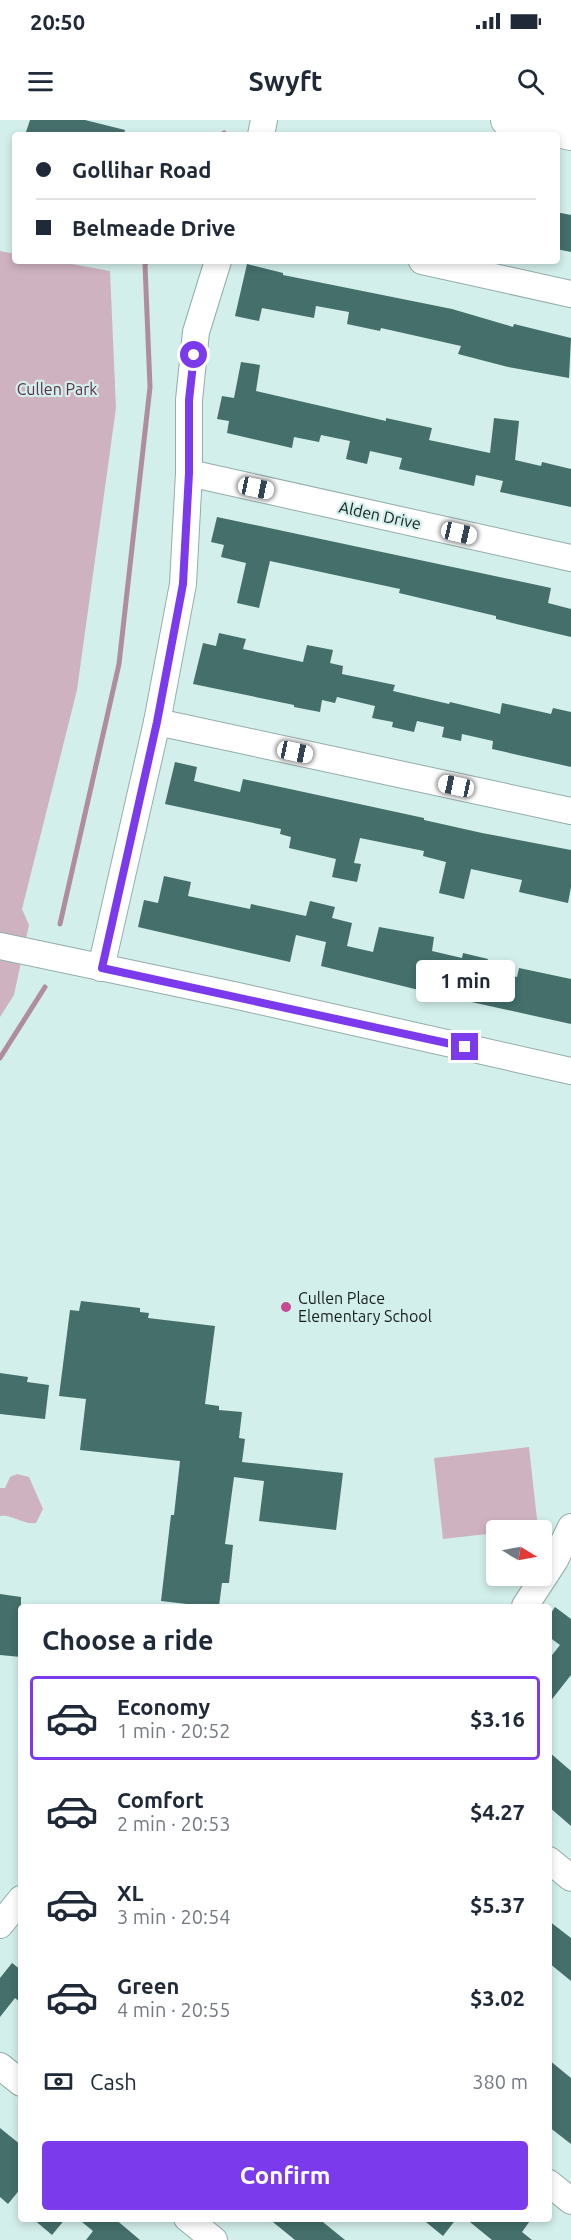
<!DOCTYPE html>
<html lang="en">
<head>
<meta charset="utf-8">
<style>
	body { margin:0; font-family:Ubuntu,sans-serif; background:#f6f6f7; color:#1f2937; height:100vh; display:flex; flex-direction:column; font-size:22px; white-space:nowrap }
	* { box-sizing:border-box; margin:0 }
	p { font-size:20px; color:#747a83 }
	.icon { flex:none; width:33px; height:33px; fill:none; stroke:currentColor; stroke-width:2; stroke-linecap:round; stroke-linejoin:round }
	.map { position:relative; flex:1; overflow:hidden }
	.side { position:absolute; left:18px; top:1484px; width:534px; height:618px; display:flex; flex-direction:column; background:#fff; border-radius:6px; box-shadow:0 3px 9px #0003 }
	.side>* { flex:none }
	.guide { position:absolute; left:12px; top:12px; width:548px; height:132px; border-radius:6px; box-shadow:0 3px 9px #0003; display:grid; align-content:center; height:132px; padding:0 24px; background:#fff }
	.needle { width:39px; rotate:100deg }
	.buttons { position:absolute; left:486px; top:1400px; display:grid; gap:12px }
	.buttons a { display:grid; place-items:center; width:66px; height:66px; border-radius:6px; background:#fff; box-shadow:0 3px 9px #0003; font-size:30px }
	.end { position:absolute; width:27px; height:27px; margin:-14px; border:8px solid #7c3aed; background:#fff; box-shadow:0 0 0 3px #fff }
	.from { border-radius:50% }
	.bubble { position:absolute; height:42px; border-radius:6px; background:#fff; box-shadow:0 3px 9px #0003; font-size:20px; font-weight:700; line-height:42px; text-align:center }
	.car { position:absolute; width:18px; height:36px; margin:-18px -9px; border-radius:8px; box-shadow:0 0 4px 2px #0007; background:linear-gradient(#fff 24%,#345 0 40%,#fff 0 76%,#345 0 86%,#fff 0) }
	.guide b { display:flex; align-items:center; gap:21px; height:57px; font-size:22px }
	.guide b+b { border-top:2px solid #e0e1e3 }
	.guide i { width:15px; height:15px; background:#1f2937 }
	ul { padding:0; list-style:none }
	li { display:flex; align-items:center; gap:18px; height:84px; margin:0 12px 9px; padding:0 12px; border:3px solid transparent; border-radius:6px }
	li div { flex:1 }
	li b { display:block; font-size:22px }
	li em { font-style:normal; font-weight:700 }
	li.selected { border-color:#7c3aed }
	li>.icon { width:54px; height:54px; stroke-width:1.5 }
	h2 { padding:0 24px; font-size:27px; line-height:72px }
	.pay { display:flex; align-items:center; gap:15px; height:66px; padding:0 24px; font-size:22px }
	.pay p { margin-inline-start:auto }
	.button { display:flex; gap:12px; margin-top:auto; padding:12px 24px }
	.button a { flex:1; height:69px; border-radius:6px; background:#7c3aed; color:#fff; font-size:24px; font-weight:700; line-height:69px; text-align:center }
	.status { display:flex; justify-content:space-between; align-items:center; height:42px; padding:0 30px; background:#fff; direction:ltr }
	.status svg { height:16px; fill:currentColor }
	header { display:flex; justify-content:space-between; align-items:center; height:78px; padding:0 24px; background:#fff; font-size:27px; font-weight:700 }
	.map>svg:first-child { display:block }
	.green { fill:#cfb2c0 }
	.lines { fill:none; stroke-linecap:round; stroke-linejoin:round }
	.stream { stroke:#b08d9e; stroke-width:5 }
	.building { fill:#446f6b }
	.minor-casing { stroke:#92adaa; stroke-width:28 }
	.major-casing { stroke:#92adaa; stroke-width:34 }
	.minor { stroke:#fff; stroke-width:26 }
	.major { stroke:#fff; stroke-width:32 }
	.route { stroke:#7c3aed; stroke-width:8 }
	.poi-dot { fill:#c74894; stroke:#d3efeb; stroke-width:2 }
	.labels { text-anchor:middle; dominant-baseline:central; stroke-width:4.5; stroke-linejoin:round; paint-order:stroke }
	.park-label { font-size:16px; fill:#5f2f4a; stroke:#d3efeb }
	.street-label { font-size:16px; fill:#141e1d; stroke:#d3efeb }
	.poi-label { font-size:16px; fill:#141e1d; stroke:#d3efeb; text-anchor:start }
</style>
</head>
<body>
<div class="status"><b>20:50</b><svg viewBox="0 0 49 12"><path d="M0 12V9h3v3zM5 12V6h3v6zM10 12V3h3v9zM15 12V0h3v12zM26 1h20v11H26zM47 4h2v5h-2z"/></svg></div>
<header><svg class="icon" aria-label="menu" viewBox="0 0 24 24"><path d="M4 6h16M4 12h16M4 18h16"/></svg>Swyft<svg class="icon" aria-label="search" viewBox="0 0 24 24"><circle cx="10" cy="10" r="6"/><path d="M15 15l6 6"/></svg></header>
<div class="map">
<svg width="571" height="2120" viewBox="0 0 571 2120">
	<rect width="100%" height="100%" fill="#d3efeb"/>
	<g class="green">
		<polygon points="0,131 15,134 15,141 55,141 110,151 116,288 77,570 22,789 29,805 14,875 0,897"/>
		<polygon points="529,1327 538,1408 496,1410 496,1413 443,1419 434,1338"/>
		<path d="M 17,1354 L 29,1357 L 43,1389 L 36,1403 C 23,1405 12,1394 0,1396 L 0,1368 L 5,1368 L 10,1357 Z"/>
	</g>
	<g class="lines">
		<g class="stream">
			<polyline points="221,15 224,13"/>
			<polyline points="60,804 119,544 150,267 145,145 147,141"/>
			<polyline points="0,938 45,867"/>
		</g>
	</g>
	<g class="building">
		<polygon points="30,0 85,0 125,10 124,15 37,15 26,12"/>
		<polygon points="556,92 571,95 571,132 556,129"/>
		<polygon points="247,144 283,153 283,155 452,189 513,207 514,204 571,218 569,258 508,247 458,234 461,226 381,208 380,211 347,204 349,192 316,186 314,198 262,188 259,201 235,196"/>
		<polygon points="241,242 260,245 256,271 386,301 386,298 432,308 429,320 490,333 494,298 519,301 515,340 541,346 542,342 571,349 571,387 500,372 503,361 476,355 474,366 399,349 402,338 370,331 367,344 346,339 350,321 321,315 319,322 294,317 292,328 227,313 229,301 217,299 222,276 234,278"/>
		<polygon points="217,397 551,468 548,483 571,489 571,517 496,499 496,496 399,473 400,469 270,441 259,488 237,483 246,443 221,437 224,425 211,422"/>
		<polygon points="219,513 246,519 243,529 303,542 307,525 333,530 330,543 343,546 342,554 395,565 393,571 449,584 450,582 500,594 502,583 551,594 553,588 571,592 571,647 492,629 493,621 462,614 461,621 442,617 444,607 417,601 414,612 392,607 393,602 372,598 375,586 337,577 335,583 322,580 320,592 294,587 294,585 193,564 203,523 216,526"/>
		<polygon points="175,642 197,647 194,661 240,672 243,659 424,698 424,700 482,713 571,730 571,767 568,783 519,772 522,760 471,749 464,779 439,773 446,742 423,736 424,731 360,718 354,743 361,744 357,762 332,757 336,739 289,728 291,717 280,714 281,709 165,684"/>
		<polygon points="164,756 191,762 188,776 250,789 251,784 306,796 310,781 335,787 332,798 352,803 347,826 373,832 379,807 434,817 432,831 462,838 463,833 488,839 485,850 517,857 519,848 571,859 571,904 453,878 456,864 426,858 423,871 321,846 326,822 296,815 290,842 138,807 144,780 158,783"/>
		<polygon points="81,1181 140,1188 140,1192 149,1193 148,1198 215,1206 205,1284 219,1286 219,1290 242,1292 239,1318 245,1319 242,1342 343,1353 336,1410 259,1401 264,1361 234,1357 225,1424 233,1425 229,1463 222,1463 219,1486 187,1486 187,1484 161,1481 171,1395 174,1395 180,1341 80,1330 86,1279 59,1276 70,1190 79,1191"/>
		<polygon points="0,1253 28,1257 27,1262 49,1265 45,1299 0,1294"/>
		<polygon points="0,1474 21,1477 21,1537 0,1535"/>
		<polygon points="555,1487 571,1499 571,1555 549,1583 549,1539 560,1525 549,1517 549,1496"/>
		<polygon points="549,1632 571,1651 571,1706 549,1687"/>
		<polygon points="549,1801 571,1818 571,1861 549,1843"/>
		<polygon points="12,1843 21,1850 21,1883 15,1878 0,1897 0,1858"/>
		<polygon points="549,1940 571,1958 571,2024 549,2007"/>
		<polygon points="0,2008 21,2025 21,2068 8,2084 0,2077"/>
		<polygon points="32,2098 66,2098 52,2115"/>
		<polygon points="77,2098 114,2098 140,2120 86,2120 93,2111"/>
		<polygon points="268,2098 318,2098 345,2120 295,2120"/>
		<polygon points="421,2098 457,2098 443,2116"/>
		<polygon points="465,2098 532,2098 522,2112 532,2120 492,2120"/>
	</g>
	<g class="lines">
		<g class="minor-casing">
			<g id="minor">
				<polyline points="261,15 264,0"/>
				<polyline points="422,141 571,174"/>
				<polyline points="189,353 571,438"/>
				<polyline points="157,602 571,691"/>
				<polyline points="0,826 238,876 571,951"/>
				<polyline points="101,848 157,602 183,464 189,353 189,280 196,212 218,141"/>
				<polyline points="525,1486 555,1440 571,1407"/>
				<polyline points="549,1740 571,1758"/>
				<polyline points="0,1805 21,1779"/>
				<polyline points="0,1946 21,1963"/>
				<polyline points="549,2063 571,2081"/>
				<polyline points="187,2098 214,2120"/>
			</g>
		</g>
		<g class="major-casing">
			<polyline id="major" points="507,0 571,14"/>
		</g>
		<use href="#minor" class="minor"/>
		<use href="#major" class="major"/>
	</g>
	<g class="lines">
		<polyline class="route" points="194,235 189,280 189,353 183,464 157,602 102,848 465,927"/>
	</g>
	<circle class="poi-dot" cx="286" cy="1187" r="6"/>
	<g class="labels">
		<g class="park-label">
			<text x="57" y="269">Cullen Park</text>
		</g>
		<g class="street-label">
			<text transform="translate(380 395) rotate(12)">Alden Drive</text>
		</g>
		<g class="poi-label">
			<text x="298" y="1178">Cullen Place<tspan x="298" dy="18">Elementary School</tspan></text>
		</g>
	</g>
</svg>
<div class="buttons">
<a><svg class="needle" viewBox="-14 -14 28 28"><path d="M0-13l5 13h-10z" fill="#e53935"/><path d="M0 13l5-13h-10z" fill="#747a83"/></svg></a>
</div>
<i class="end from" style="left:194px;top:235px"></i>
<i class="end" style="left:465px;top:927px"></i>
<div class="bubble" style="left:416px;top:840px;width:99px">1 min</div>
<i class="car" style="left:256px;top:368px;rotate:102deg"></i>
<i class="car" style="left:459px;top:413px;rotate:103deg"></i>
<i class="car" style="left:295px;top:632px;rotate:102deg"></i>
<i class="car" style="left:456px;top:666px;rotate:282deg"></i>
<div class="guide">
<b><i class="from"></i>Gollihar Road</b>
<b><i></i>Belmeade Drive</b>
</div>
<section class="side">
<h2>Choose a ride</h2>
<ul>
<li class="selected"><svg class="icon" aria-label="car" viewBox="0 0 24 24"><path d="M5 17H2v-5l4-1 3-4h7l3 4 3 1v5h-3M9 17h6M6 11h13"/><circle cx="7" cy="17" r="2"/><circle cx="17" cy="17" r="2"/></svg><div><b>Economy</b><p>1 min · 20:52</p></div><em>$3.16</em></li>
<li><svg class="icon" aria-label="car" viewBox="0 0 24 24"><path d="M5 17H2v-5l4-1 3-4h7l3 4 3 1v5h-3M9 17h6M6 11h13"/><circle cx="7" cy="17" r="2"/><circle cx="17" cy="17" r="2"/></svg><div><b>Comfort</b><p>2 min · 20:53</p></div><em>$4.27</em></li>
<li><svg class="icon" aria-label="car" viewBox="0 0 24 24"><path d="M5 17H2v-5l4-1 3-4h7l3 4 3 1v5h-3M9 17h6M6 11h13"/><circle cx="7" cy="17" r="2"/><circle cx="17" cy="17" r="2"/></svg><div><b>XL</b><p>3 min · 20:54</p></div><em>$5.37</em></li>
<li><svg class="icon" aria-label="car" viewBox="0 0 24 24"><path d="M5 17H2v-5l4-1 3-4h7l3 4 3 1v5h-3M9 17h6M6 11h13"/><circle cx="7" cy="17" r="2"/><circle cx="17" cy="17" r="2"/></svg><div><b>Green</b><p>4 min · 20:55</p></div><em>$3.02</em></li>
</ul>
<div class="pay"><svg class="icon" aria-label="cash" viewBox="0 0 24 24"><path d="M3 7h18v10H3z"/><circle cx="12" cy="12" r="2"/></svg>Cash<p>380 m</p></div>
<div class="button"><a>Confirm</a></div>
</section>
</div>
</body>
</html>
